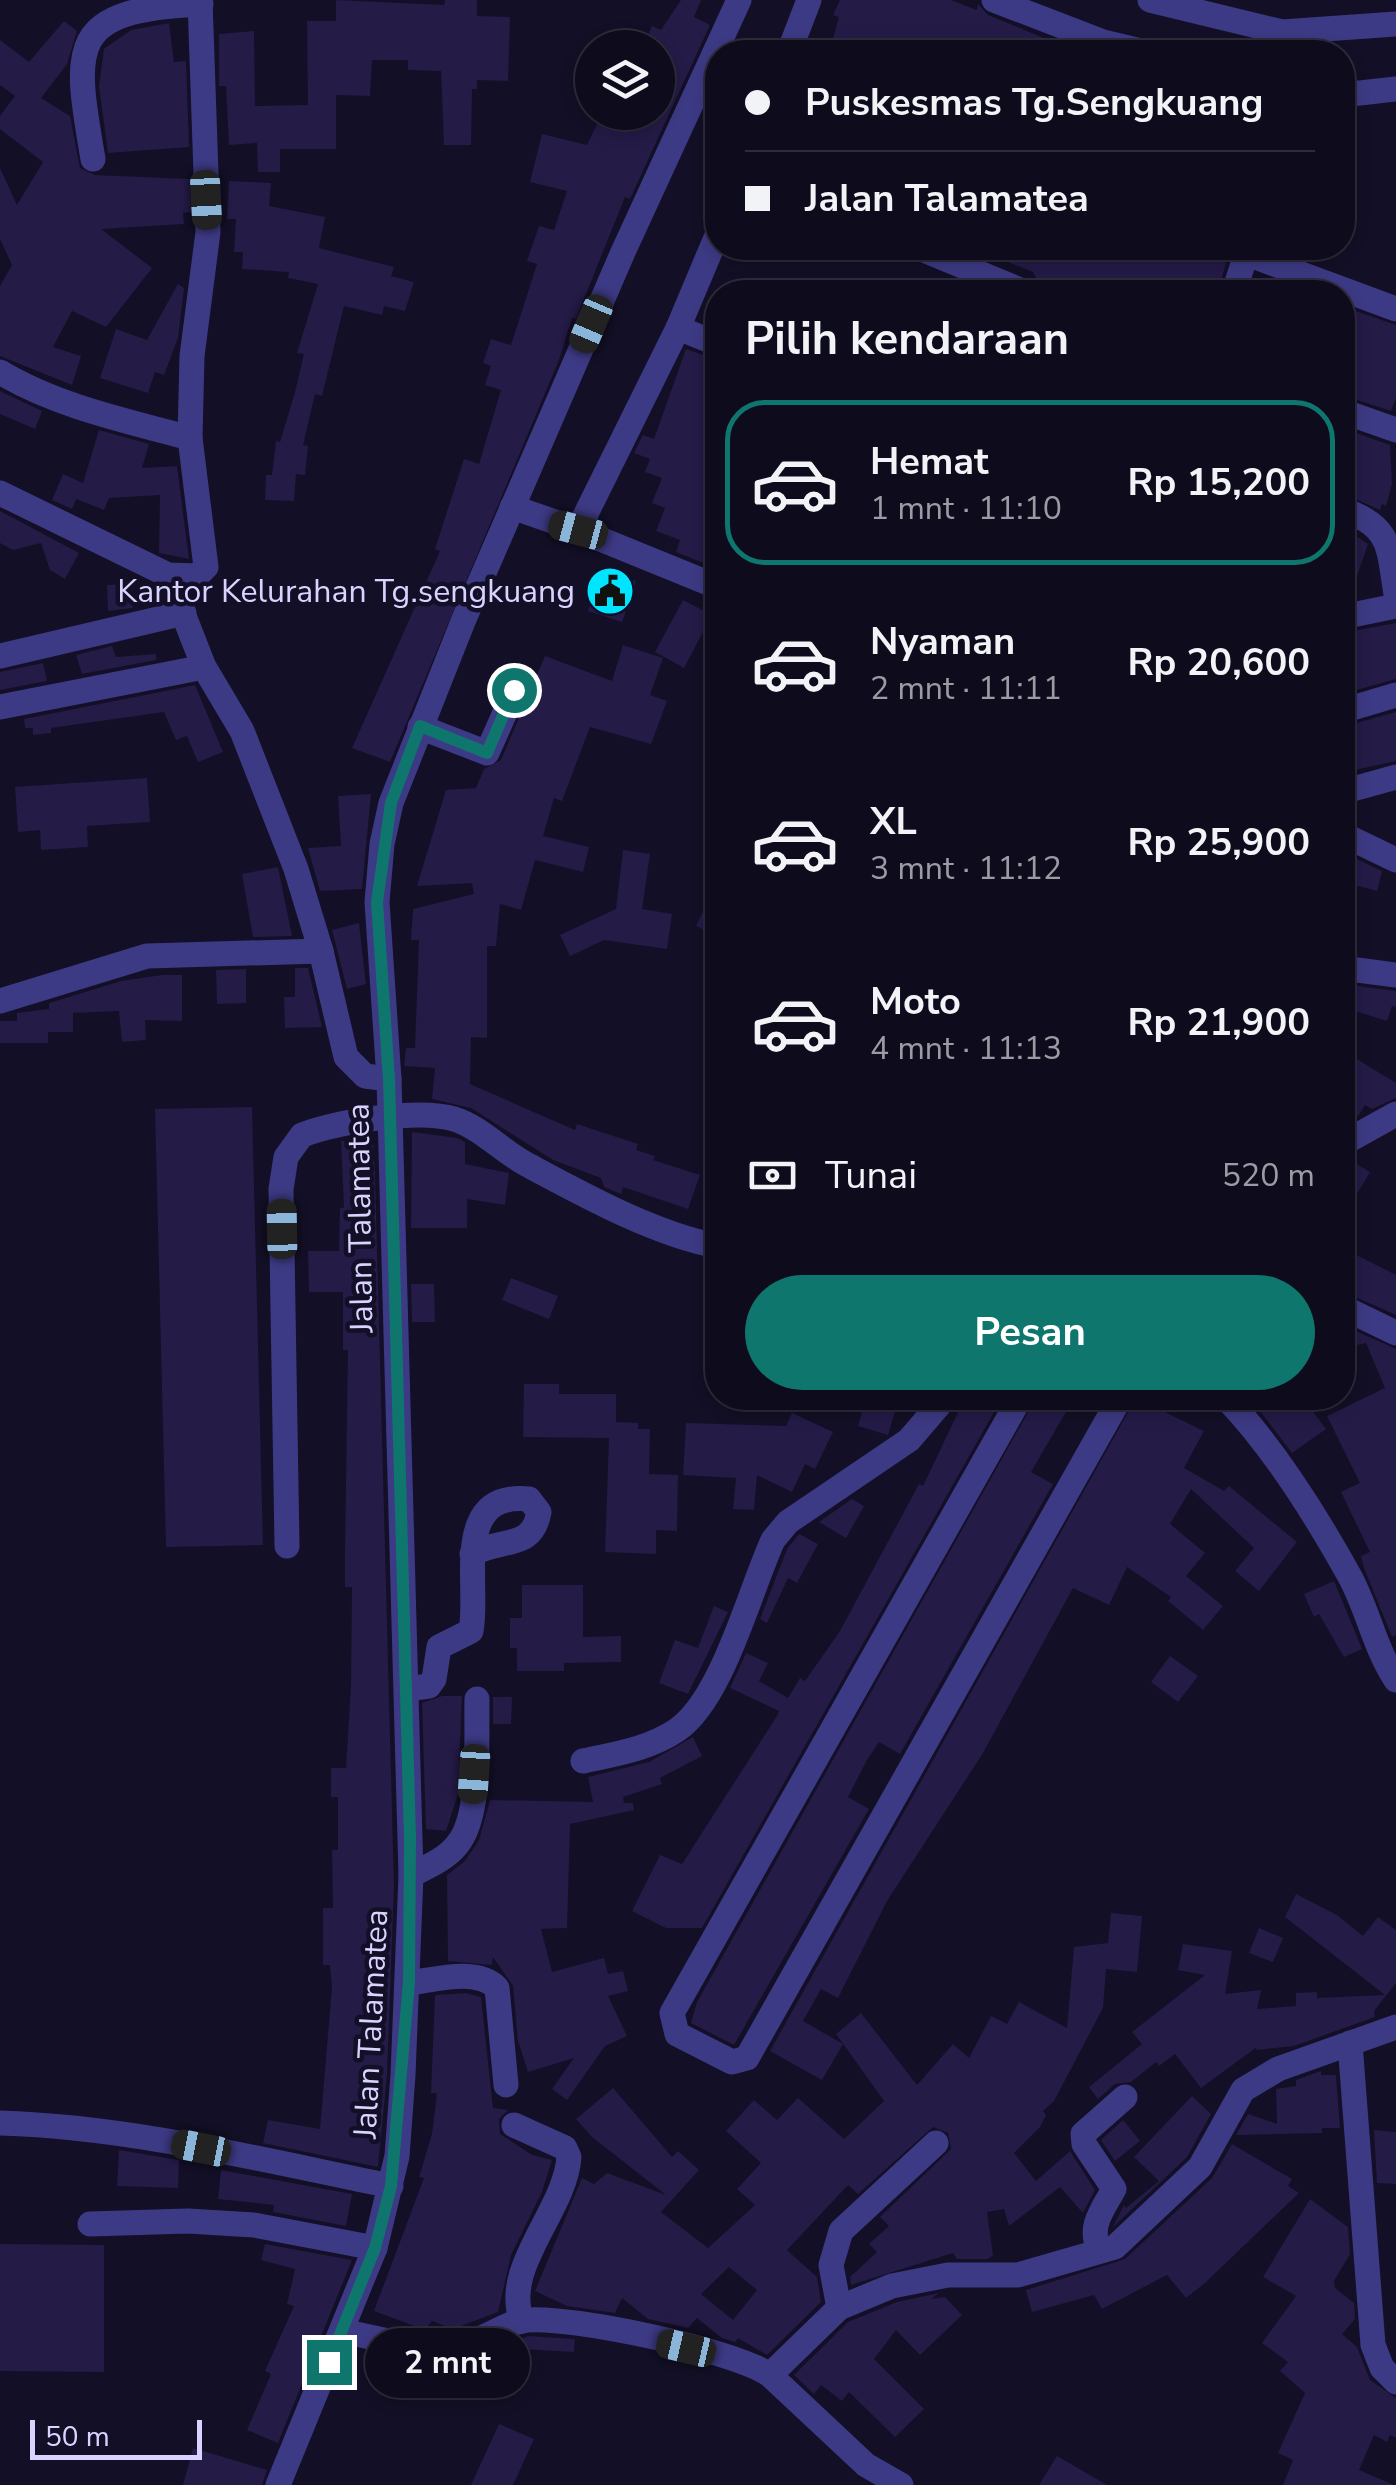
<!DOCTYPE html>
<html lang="id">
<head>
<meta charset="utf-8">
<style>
	body { margin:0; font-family:"Nunito Sans",sans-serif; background:#171425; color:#f1f3f6; height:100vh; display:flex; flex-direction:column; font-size:38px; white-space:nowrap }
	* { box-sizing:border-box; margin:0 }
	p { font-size:32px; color:#9b9ba3 }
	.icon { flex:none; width:55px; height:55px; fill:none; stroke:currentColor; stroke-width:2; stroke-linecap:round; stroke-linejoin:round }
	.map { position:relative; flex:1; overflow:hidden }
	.sheet { position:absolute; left:705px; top:280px; width:650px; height:1130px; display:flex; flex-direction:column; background:#0e0b1c; border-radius:40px; box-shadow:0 5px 15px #0003,0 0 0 2px #2e2b3b }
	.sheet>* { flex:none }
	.guide { position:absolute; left:705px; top:40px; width:650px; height:220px; border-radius:40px; box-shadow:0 5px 15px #0003,0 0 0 2px #2e2b3b; display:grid; align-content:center; height:220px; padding:0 40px; background:#0e0b1c }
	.buttons { position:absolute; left:575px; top:30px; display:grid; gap:20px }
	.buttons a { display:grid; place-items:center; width:100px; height:100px; border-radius:50%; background:#0e0b1c; box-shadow:0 5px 15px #0003,0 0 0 2px #2e2b3b; font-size:50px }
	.scale { position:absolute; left:30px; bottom:25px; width:172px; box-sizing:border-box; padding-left:10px; border:5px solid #d9d4ff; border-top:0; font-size:28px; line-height:35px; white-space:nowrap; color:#d9d4ff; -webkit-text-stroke:8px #130f26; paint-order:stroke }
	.end { position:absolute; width:45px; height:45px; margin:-22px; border:12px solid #0f766e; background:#fff; box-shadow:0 0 0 5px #fff }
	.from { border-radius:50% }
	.bubble { position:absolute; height:70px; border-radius:35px; background:#0e0b1c; box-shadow:0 5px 15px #0003,0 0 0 2px #2e2b3b; font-size:32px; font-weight:700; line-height:70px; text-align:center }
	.car { position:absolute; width:30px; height:60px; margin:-30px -15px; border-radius:12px; box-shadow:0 0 8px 2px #0007; background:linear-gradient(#222 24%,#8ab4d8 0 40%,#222 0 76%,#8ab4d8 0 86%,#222 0) }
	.guide b { display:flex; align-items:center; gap:35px; height:95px; font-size:38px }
	.guide b+b { border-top:2px solid #2e2b3b }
	.guide i { width:25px; height:25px; background:#f1f3f6 }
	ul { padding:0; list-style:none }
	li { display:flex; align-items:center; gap:30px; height:165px; margin:0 20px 15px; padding:0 20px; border:5px solid transparent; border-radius:40px }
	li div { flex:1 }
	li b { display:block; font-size:38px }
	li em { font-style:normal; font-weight:700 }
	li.current { border-color:#0f766e }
	li>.icon { width:90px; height:90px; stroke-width:1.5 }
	h2 { padding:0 40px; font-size:45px; line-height:120px }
	.pay { display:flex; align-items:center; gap:25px; height:110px; padding:0 40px; font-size:38px }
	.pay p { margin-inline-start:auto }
	.primary-button { display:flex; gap:20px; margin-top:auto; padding:20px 40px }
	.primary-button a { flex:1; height:115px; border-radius:60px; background:#0f766e; color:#fff; font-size:40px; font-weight:700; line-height:115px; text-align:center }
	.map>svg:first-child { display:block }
	.building { fill:#241b47; fill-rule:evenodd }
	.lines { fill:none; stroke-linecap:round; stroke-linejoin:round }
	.minor { stroke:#3d3a85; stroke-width:25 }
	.route { stroke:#0f766e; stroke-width:12 }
	.labels { text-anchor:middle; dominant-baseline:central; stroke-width:9; stroke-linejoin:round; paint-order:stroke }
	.poi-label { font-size:32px; fill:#d9d4ff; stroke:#130f26; text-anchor:end }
	.street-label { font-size:32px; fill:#d9d4ff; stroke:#130f26 }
</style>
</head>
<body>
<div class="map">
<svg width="1396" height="2485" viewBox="0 0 1396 2485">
	<rect width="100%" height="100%" fill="#130f26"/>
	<g class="building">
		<polygon points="336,0 444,5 445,0 477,0 477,16 510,17 508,81 477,80 477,89 472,89 471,145 444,145 441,71 408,70 408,60 372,60 370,96 336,95 336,149 280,149 280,172 258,172 257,143 229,145 226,86 219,86 219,34 254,31 255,106 308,105 307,21 336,21"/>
		<polygon points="681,0 701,0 694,17 710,25 630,199 625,197 576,319 572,318 559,360 390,762 352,748 440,551 435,549 464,459 479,464 501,390 485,385 491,366 483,363 491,339 511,345 537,264 527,261 539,226 554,230 567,191 530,182 542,134 587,145 597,124 605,128 612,112 658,112 658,48 642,48 652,26 661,30"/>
		<polygon points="840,0 951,0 977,10 978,4 988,15 1078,52 829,52 839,17 833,15"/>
		<polygon points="64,21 77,31 67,64 41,98 70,116 80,168 95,175 190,179 191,212 183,213 184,224 101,229 152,268 106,327 72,311 53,347 81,356 72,385 0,356 0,286 12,265 0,239 0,168 17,205 43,162 0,129 0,116 15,96 0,85 0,40 29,62"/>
		<polygon points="169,23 174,62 186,61 189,147 108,153 99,86 104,49 131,30"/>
		<polygon points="229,181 271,183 269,206 325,217 319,248 394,267 391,276 414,282 405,311 384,306 382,315 344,306 322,396 315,394 303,445 308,446 305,475 296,474 294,501 265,500 266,475 272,475 276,441 280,442 295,392 304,354 297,353 318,284 288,278 289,272 242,269 243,252 234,252 236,219 227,219"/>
		<polygon points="973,248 1188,248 1226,263 1218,292 1061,292 1039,285 1033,272"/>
		<polygon points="178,284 184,288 178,338 164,375 155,372 148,393 100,378 116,329 147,340"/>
		<polygon points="1350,309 1396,325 1396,398 1391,411 1342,395 1342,333"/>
		<polygon points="686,349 718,360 718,569 676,552 680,540 656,531 665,508 652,503 662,478 645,472 650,459 634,453 643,435 654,439"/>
		<polygon points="0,391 42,411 35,429 0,414"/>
		<polygon points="1342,428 1390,445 1392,484 1386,506 1382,504 1380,510 1342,493"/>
		<polygon points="99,430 149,444 142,468 177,466 189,559 159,553 160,495 109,498 104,510 76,499 72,509 52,500 63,474 83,483"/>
		<polygon points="0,511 79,553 65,579 50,570 41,543 13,550 0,543"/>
		<polygon points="1342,527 1368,544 1349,599 1342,600"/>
		<polygon points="602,570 636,581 622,622 588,611"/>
		<polygon points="132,584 133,608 108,611 107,585"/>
		<polygon points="683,600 712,615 684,668 655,652"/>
		<polygon points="1396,623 1396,679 1342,694 1342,633"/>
		<polygon points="623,645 663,658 650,695 667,701 651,744 590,727 562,801 554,798 543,836 589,847 583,872 535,860 521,910 500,904 496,946 487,946 487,1038 471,1037 470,1084 575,1130 577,1124 638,1144 636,1150 655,1156 653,1160 700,1175 688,1209 623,1187 621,1194 604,1187 601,1178 553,1160 471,1108 432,1099 435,1068 404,1066 406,1048 415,1048 419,940 411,940 413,909 474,894 472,883 417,886 446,790 476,788 484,769 501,760 545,656 612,681"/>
		<polygon points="112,646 116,657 156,654 156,660 82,674 76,655"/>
		<polygon points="43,663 47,681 0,690 0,672"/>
		<polygon points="195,685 223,752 198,762 187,736 176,740 164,712 51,728 51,733 33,735 33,728 25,728 24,719"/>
		<polygon points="1396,712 1396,761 1346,772 1342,727"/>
		<polygon points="147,778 150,822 87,826 88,847 41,850 40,830 18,832 15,787"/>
		<polygon points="371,794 362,889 320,891 308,848 341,846 338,796"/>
		<polygon points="623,850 650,854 642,909 672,914 667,949 604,940 570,956 560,935 616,909"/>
		<polygon points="1342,852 1382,871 1377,891 1347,883"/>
		<polygon points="278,867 292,936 253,937 242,874"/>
		<polygon points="718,880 718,936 696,926"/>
		<polygon points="359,923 366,984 347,989 332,930"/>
		<polygon points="295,968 308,968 322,1027 285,1028 284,997 295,997"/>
		<polygon points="246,969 246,1003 217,1004 216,970"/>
		<polygon points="162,975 182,975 182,1021 145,1020 146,1040 122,1042 119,1011 73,1013 73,1032 48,1032 48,1043 0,1043 0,1021 17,1021 17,1013 49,1009 49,1003 121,981"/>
		<polygon points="1342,984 1396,991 1396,1007 1392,1006 1387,1021 1358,1012 1342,1005"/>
		<polygon points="1342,1050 1396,1083 1396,1098 1372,1109 1365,1105 1358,1116 1342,1125"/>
		<polygon points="252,1107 263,1545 166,1547 155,1109"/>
		<polygon points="412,1132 457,1138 465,1142 465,1164 509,1173 505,1205 467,1199 467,1228 411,1228"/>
		<polygon points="341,1141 373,1141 375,1175 394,1886 387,2074 378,2167 263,2143 268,2120 320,2129 332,1987 330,1965 323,1965 323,1908 333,1908 332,1850 338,1850 338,1797 331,1797 331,1768 346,1768 351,1686 352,1587 345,1587 345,1551 348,1350 343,1350 343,1292 309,1292 308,1251 339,1251 340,1208 344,1208"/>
		<polygon points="1348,1159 1370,1172 1342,1219 1342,1160"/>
		<polygon points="1342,1248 1396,1275 1396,1315 1342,1291"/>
		<polygon points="511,1278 558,1296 549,1319 502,1300"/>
		<polygon points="411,1284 434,1284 435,1322 412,1322"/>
		<polygon points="1342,1325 1396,1349 1396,1635 1392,1637 1364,1568 1361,1556 1370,1552 1341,1492 1360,1483 1327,1416 1385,1388 1366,1343 1342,1348"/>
		<polygon points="524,1384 559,1384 559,1394 616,1394 616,1422 638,1423 638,1429 650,1429 649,1474 678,1475 677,1531 656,1530 656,1554 605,1552 609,1438 523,1437"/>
		<polygon points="866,1398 899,1398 888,1435 858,1426"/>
		<polygon points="974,1398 1002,1398 702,1928 666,1928 632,1911 660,1855 682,1864 777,1716 779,1711 730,1688 746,1653 768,1663 759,1681 788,1698 800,1678 805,1681 840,1631 919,1484 923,1486 962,1404 969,1407"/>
		<polygon points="1036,1398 1074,1398 1031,1472 1053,1484 900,1754 879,1742 867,1760 848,1797 869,1809 734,2045 691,2023 697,2002"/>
		<polygon points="1136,1398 1204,1431 1184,1468 1224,1491 1229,1486 1297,1542 1259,1591 1235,1571 1254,1548 1191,1489 1170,1524 1205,1553 1186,1576 1223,1606 1203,1630 1168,1601 1171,1597 1127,1567 1109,1605 1073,1588 983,1753 887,1901 838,1998 821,1989 803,2021 843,2044 822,2080 770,2051"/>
		<polygon points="1250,1398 1303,1398 1326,1429 1292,1453"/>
		<polygon points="792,1413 833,1432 815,1469 805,1464 792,1492 757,1475 754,1510 733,1509 736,1478 683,1475 686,1423 786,1426"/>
		<polygon points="852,1499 864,1506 846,1538 819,1522"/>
		<polygon points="799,1534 818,1544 797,1583 788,1578 767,1623 760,1619 787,1549"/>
		<polygon points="1334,1581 1362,1649 1344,1657 1319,1614 1314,1617 1304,1594"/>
		<polygon points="522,1585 583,1585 583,1637 621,1636 621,1662 564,1663 564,1671 517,1671 517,1648 510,1648 510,1618 522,1618"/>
		<polygon points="714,1606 728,1612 688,1694 659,1683 675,1640 698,1648"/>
		<polygon points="1170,1656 1198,1676 1178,1702 1151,1682"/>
		<polygon points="442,1696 462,1696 458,1794 446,1831 426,1829 422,1703"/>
		<polygon points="493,1697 512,1697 511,1724 493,1724"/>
		<polygon points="693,1737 702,1756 660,1778 662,1784 623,1797 624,1803 633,1803 634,1810 570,1824 567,1928 541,1929 552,1972 604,1958 608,1974 623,1971 628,1991 608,1996 627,2036 605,2046 567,2100 552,2089 574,2058 528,2072 518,2041 513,1986 493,1957 492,1965 448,1961 447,1875 465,1861 479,1840 490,1800 593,1802 588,1777 649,1762"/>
		<polygon points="1296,1894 1337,1915 1363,1936 1378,1917 1396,1930 1396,1983 1374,2011 1375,2017 1294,2046 1256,2050 1257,2047 1201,2088 1175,2054 1159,2066 1156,2062 1131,2082 1115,2084 1098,2099 1089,2087 1142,2044 1132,2032 1205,1975 1178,1970 1183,1944 1232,1951 1225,1994 1261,1990 1257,2009 1296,2006 1296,1993 1317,1992 1317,1998 1385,1995 1285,1917"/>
		<path d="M 1111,1913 L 1142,1916 L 1137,1972 L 1106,1969 L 1103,2008 L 1054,2101 L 1043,2111 L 1046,2115 L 1040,2127 L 1014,2153 L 1036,2181 L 1070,2151 L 1095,2190 L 1083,2213 L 1060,2187 L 1009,2226 L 1004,2209 L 987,2212 L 993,2255 L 988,2259 L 957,2259 L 953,2253 L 851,2285 L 850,2277 L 877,2252 L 869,2244 L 889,2226 L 880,2217 L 951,2149 L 948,2133 L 933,2127 L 858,2194 L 848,2185 L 787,2250 L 817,2277 L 821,2302 L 767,2355 L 738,2338 L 735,2342 L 722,2338 L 697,2318 L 688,2328 L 648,2319 L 622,2298 L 615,2313 L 567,2306 L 535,2291 L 582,2178 L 594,2184 L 607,2173 L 666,2195 L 592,2137 L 576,2119 L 613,2088 L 672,2157 L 678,2151 L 699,2170 L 661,2212 L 708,2248 L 755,2205 L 737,2189 L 761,2163 L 726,2131 L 754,2100 L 777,2120 L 798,2098 L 844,2139 L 884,2101 L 836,2034 L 861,2013 L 917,2085 L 953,2044 L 969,2058 L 991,2016 L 1007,2024 L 1019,2002 L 1067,2028 L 1074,1947 L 1108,1943 ZM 729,2267 L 757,2290 L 733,2320 L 701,2294 Z"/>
		<polygon points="1259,1928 1283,1938 1273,1962 1249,1953"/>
		<polygon points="466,1993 481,1997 493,2108 508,2110 499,2119 500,2134 532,2155 552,2160 542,2192 511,2255 498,2312 453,2329 432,2321 425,2330 374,2311 424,2178 419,2177 432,2134 437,2093 431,2093 435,1995"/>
		<polygon points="1321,2071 1321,2075 1336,2075 1340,2128 1322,2128 1322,2133 1236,2135 1248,2114 1277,2124 1276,2089 1296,2086 1296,2080"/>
		<polygon points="1192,2096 1211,2114 1187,2157 1113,2227 1124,2205 1126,2208 1159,2181 1134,2157"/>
		<polygon points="1123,2120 1140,2141 1115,2161 1101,2140"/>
		<polygon points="1374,2130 1396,2132 1396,2184 1377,2183"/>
		<polygon points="1232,2144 1292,2179 1288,2186 1299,2193 1205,2283 1186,2298 1167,2275 1102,2309 1094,2295 1032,2312 1026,2290 1125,2259 1212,2178"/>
		<polygon points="119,2150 179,2160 178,2188 117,2186"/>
		<polygon points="221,2170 352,2194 346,2226 273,2212 274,2205 218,2199"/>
		<polygon points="1310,2199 1348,2227 1350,2254 1334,2281 1335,2288 1354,2303 1355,2319 1342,2334 1357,2347 1370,2380 1396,2398 1396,2438 1390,2435 1387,2442 1374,2435 1359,2470 1394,2485 1283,2485 1293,2460 1278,2453 1305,2393 1280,2371 1288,2362 1262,2343 1296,2296 1263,2277"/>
		<polygon points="0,2244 104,2245 104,2372 0,2371"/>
		<polygon points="265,2244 352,2260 278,2443 247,2430 271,2374 265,2371 294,2306 287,2304 295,2269 261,2260"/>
		<polygon points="939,2293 931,2299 945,2297 962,2315 920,2355 896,2330 874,2359 924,2409 895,2437 849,2392 842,2401 821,2385 814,2394 794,2375 848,2322 897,2302"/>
		<polygon points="528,2336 575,2339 574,2352 502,2348"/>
		<polygon points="499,2424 534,2439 513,2485 471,2485"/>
		<polygon points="193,2448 267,2470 262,2485 183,2485"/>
		<polygon points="1057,2456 1107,2485 1039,2485"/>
	</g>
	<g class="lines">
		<g class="minor">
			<polyline points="994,0 1103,42 1145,52"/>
			<polyline points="1150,0 1282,32 1396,24"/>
			<polyline points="789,52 809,0"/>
			<polyline points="1342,95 1396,89"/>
			<path d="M 93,159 C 73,44 68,10 201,4"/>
			<polyline points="919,248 1025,292"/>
			<polyline points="1231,248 1396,309"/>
			<polyline points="1234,292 1248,248"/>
			<polyline points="678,328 718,344"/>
			<path d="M 0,372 C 56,406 127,421 190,438"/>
			<polyline points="1342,411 1396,430"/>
			<polyline points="0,493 168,575 197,576 206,567 190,438 192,356 208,232 200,0"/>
			<polyline points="512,507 578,530 678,328 718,233"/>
			<path d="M 1342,509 C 1392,527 1388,546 1396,594"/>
			<polyline points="578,530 718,587"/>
			<polyline points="1342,617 1396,606"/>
			<polyline points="0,656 184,613"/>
			<polyline points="0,707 204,667"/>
			<polyline points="1342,711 1396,695"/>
			<polyline points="420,727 487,753 515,690"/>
			<polyline points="1342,792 1396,777"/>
			<polyline points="1342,834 1396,860"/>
			<polyline points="321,951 346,1057 365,1076 389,1079"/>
			<polyline points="1342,968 1396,975"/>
			<polyline points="0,1001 147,956 321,951 296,869 242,731 204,667 168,575"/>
			<polyline points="1342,1144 1396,1114"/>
			<polyline points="1342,1307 1396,1333"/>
			<polyline points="1020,1398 672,2013 677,2034 732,2062 747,2058 1120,1398"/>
			<path d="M 1226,1398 C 1274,1448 1315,1514 1349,1575 C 1368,1609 1374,1647 1396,1680"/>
			<path d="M 287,1546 L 281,1189 L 286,1157 L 302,1135 C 337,1122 418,1108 454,1119 C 480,1127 502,1151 526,1164 C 582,1194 656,1235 718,1246"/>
			<path d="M 407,1689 L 429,1686 L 434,1679 L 439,1647 L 471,1631 C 480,1587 450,1491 529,1499 L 539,1512 C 532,1551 502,1537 472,1554"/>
			<path d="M 583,1761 C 615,1754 649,1749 677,1730 C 722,1700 750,1590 773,1540 L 788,1522 L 909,1440 L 945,1398"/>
			<path d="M 411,1875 C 427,1867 446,1859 457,1845 C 482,1816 476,1737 477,1699"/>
			<path d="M 409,1983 C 435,1980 477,1967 497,1988 L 506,2085"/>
			<polyline points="1350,2043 1373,2345 1382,2368 1396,2382"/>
			<path d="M 0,2123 C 132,2127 262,2160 391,2186"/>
			<path d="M 514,2125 L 565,2148 L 569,2157 C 565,2212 501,2267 522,2321"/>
			<polyline points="90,2224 188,2221 254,2225 375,2248"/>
			<path d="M 1100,2250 C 1087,2228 1103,2209 1114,2189 L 1084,2144 L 1083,2134 L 1125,2097"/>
			<polyline points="839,2308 831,2265 841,2231 936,2143"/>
			<path d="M 342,2331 C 382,2339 429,2354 470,2342 C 489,2337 507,2322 527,2320 C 572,2316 734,2350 770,2375 L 839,2308 L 892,2286 L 948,2275 L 1018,2275 L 1115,2247 L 1200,2167 L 1243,2090 L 1278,2069 L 1396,2027"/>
			<polyline points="770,2375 866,2465 901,2485"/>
			<polyline points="278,2485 375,2248 397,2156 403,2075 411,1875 389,1079 377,902 382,844 391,803 464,619 623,252 739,0"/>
		</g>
	</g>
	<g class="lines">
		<polyline class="route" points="329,2362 375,2248 391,2186 409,1982 410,1838 389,1079 377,902 391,803 420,726 487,753 514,690"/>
	</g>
	<defs>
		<g id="civic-disc" transform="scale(2.5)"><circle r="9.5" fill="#00e5ff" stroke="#130f26"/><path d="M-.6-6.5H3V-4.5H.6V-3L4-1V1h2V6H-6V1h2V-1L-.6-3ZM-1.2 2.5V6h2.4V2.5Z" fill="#111"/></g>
	</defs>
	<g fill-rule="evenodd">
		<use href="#civic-disc" x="610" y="591"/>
	</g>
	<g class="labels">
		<g class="poi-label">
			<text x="575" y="591">Kantor Kelurahan Tg.sengkuang</text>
		</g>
		<g class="street-label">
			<text transform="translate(360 1218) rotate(-91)">Jalan Talamatea</text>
			<text transform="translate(371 2024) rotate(-87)">Jalan Talamatea</text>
		</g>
	</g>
</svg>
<div class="buttons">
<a><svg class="icon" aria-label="layers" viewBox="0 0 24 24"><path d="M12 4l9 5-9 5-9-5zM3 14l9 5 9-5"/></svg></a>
</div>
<div class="scale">50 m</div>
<i class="end from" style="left:514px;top:690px"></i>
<i class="end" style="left:329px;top:2362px"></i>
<div class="bubble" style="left:365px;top:2328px;width:165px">2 mnt</div>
<i class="car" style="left:206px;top:200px;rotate:177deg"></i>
<i class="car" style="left:591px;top:324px;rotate:203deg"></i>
<i class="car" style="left:578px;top:530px;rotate:285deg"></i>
<i class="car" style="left:282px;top:1229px;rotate:359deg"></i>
<i class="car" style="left:474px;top:1774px;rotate:184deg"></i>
<i class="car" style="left:201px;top:2148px;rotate:281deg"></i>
<i class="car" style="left:686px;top:2348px;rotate:283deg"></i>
<div class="guide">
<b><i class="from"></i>Puskesmas Tg.Sengkuang</b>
<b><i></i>Jalan Talamatea</b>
</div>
<section class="sheet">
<h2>Pilih kendaraan</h2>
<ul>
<li class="current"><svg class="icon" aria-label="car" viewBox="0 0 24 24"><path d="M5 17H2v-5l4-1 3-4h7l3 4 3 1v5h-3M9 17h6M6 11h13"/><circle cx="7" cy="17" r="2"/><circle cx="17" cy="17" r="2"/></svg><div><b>Hemat</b><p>1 mnt · 11:10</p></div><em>Rp 15,200</em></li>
<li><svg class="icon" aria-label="car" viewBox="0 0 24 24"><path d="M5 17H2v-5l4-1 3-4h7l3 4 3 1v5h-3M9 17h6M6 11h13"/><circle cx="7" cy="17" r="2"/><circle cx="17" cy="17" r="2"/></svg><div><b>Nyaman</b><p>2 mnt · 11:11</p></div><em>Rp 20,600</em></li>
<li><svg class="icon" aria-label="car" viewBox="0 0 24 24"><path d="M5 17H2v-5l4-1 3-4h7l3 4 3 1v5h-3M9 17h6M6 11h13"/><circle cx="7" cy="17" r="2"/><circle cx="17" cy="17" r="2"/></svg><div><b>XL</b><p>3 mnt · 11:12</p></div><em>Rp 25,900</em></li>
<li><svg class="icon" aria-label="car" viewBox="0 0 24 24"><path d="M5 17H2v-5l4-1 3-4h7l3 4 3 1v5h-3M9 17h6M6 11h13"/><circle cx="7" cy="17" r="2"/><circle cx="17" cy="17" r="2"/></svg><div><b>Moto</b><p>4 mnt · 11:13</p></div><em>Rp 21,900</em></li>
</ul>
<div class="pay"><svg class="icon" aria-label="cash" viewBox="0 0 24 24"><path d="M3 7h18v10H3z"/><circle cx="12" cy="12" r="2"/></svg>Tunai<p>520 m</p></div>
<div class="primary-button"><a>Pesan</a></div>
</section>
</div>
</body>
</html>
